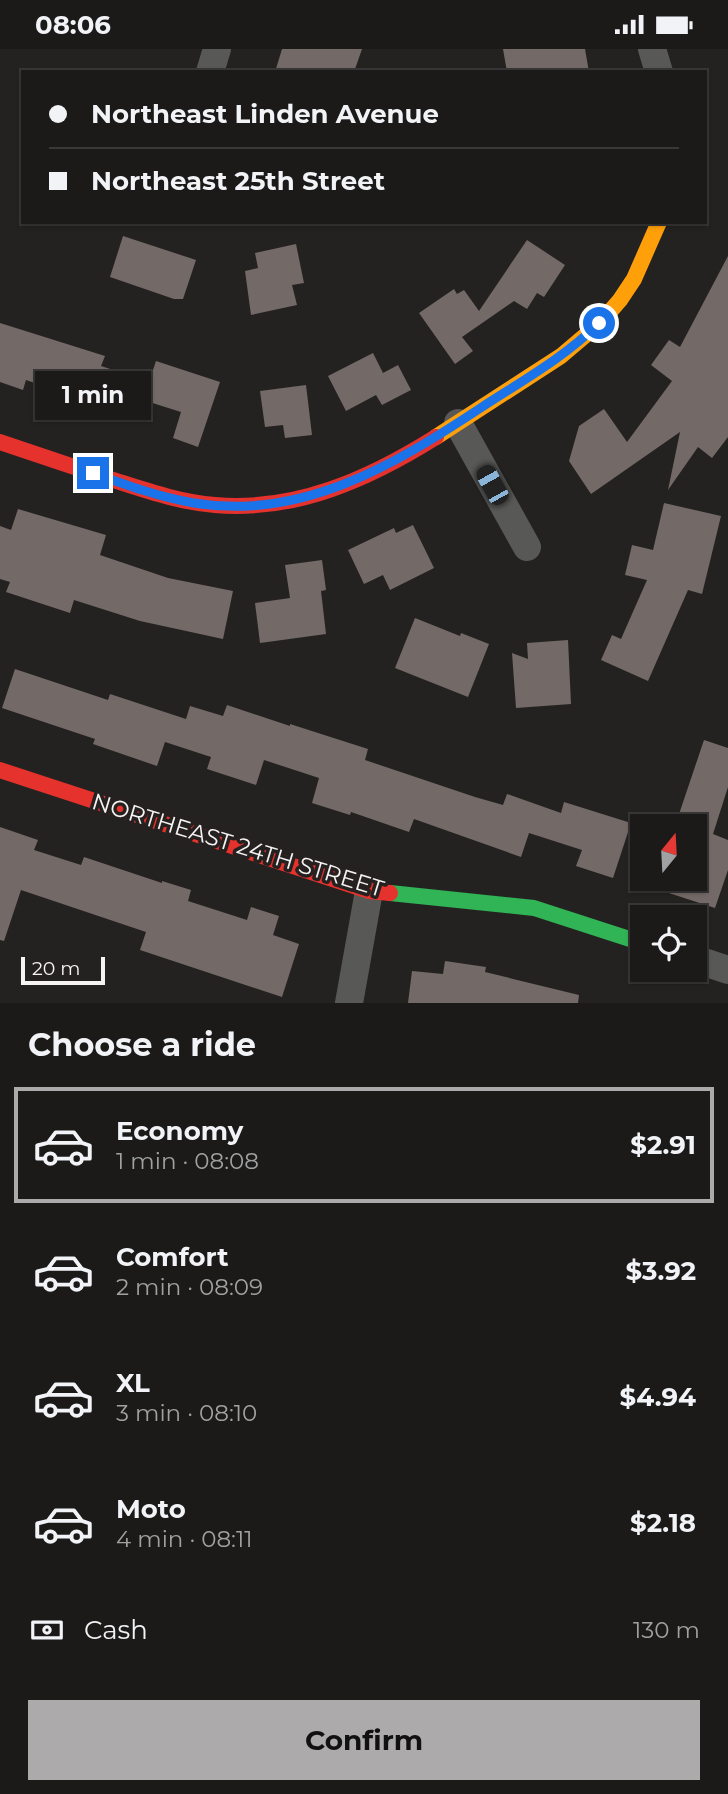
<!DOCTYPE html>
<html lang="en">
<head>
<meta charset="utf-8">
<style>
	body { margin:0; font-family:Montserrat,sans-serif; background:#282726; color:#f1f3f6; height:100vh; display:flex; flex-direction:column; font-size:26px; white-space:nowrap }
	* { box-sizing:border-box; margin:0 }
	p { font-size:23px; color:#a0a1a2 }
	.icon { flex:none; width:38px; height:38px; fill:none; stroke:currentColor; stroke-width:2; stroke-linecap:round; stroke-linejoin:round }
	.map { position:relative; height:954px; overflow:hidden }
	.drawer { display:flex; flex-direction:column; background:#1b1a19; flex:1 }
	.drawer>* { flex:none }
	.hud { position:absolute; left:21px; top:21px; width:686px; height:154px; border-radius:0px; box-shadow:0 2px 5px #0004,0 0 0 2px #393838; display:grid; align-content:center; height:154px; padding:0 28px; background:#1b1a19 }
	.needle { width:46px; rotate:18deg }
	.controls { position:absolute; left:630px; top:765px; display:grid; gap:14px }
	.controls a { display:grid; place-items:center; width:77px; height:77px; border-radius:0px; background:#1b1a19; box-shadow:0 2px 5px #0004,0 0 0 2px #393838; font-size:35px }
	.scale { position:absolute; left:21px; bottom:18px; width:84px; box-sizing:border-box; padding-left:7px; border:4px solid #f6f4f3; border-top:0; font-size:19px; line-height:24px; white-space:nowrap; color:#f6f4f3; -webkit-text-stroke:5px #252120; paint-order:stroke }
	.end { position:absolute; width:32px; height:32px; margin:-16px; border:9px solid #1a73e8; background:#fff; box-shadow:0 0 0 4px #fff }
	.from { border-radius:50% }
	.bubble { position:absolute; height:49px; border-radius:0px; background:#1b1a19; box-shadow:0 2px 5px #0004,0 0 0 2px #393838; font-size:23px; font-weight:700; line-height:49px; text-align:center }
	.car { position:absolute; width:21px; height:42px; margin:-21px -10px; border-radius:9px; box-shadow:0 0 5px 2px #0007; background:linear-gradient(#222 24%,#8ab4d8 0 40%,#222 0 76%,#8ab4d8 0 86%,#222 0) }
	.hud b { display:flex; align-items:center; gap:24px; height:66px; font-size:26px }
	.hud b+b { border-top:2px solid #393838 }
	.hud i { width:18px; height:18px; background:#f1f3f6 }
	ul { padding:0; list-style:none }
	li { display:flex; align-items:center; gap:21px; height:116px; margin:0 14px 10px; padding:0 14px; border:4px solid transparent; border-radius:0px }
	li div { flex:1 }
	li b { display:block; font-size:26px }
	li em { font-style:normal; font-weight:700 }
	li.active { border-color:#acaaaa }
	li>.icon { width:63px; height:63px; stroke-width:1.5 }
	h2 { padding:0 28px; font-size:32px; line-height:84px }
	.pay { display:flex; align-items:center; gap:18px; height:77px; padding:0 28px; font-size:26px }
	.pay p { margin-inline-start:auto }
	.action { display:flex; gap:14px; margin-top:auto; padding:14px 28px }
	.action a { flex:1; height:80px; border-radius:0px; background:#acaaaa; color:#111; font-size:28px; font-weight:700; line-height:80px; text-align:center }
	.status { display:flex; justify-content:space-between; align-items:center; height:49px; padding:0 35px; background:#1b1a19; direction:ltr }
	.status svg { height:19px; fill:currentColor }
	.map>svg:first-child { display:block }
	.building { fill:#736966 }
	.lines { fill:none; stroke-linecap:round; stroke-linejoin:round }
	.street { stroke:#585857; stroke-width:28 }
	.fast { stroke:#30b455; stroke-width:16 }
	.slow { stroke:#ff9f0a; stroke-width:16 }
	.jam { stroke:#e5322d; stroke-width:16 }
	.route { stroke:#1a73e8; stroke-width:9 }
	.labels { text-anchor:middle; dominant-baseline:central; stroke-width:7; stroke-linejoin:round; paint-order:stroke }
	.street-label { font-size:23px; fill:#f6f4f3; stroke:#252120 }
</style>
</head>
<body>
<div class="status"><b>08:06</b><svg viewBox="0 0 49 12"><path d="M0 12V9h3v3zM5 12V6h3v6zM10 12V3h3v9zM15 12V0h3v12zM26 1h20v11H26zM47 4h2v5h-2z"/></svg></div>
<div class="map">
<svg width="728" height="954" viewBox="0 0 728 954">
	<rect width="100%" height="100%" fill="#242221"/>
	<g class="building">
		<polygon points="282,0 362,0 354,23 275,23"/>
		<polygon points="503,0 585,0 589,23 507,23"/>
		<polygon points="123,187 196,211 183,250 174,250 110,228"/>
		<polygon points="527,191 565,216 544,248 537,244 527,260 514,252 462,288 473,302 455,315 419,264 454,240 457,245 464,241 479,262"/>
		<polygon points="296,195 304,234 292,236 297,256 251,266 245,222 258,219 255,204"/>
		<polygon points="728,207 728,388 712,409 698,398 668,441 680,383 591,445 569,412 579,377 604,360 627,393 672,332 651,316 669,291 680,298"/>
		<polygon points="0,274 105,307 101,317 129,326 114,371 70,357 73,347 26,331 23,341 0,333"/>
		<polygon points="373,304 383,324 398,316 411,341 382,356 376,346 346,362 328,327"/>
		<polygon points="156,312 220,333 198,398 173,389 181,363 143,351"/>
		<polygon points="306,336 312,386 285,389 283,376 265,378 260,342"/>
		<polygon points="664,454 721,467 702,545 688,541 648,632 601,611 612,586 621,590 647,531 625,526 632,496 653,501"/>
		<polygon points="18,460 106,486 100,506 168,529 233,542 223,590 140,572 74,551 70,564 6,543 10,533 0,530 0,477 11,481"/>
		<polygon points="413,476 434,519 390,541 383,526 364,535 348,501 394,479 396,484"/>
		<polygon points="322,511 326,541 321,542 326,585 260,594 255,554 290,549 285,516"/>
		<polygon points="415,569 460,587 461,584 489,595 468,648 395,619"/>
		<polygon points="568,591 571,655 516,659 512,604 528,610 527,594"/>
		<polygon points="15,620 108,651 110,645 186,670 190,657 223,667 227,656 290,677 290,675 368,700 365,711 475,748 503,756 507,745 561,764 564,753 631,774 613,829 576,817 582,801 529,784 521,808 414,770 409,783 351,763 350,766 312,754 319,729 264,711 256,736 207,720 211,708 165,693 157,717 93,695 95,690 2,659"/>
		<polygon points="704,691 728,699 728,738 713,785 728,791 728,821 715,859 638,834 638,830 695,830 695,777 675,777"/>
		<polygon points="0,778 38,791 34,801 81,816 84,808 162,834 162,832 191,841 188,852 247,871 251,858 279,867 273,886 299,895 282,948 140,901 146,883 21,841 4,892 0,891"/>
		<polygon points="445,912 486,918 485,923 579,946 578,954 408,954 412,922 443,925"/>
	</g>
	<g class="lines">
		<g class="street">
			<polyline points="652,0 659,23"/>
			<polyline points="210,23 217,0"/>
			<polyline points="458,374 527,498"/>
			<polyline points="695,910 728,921"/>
			<polyline points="349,954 369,842"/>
		</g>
		<polyline class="fast" points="390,844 534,859 642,894"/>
		<polyline class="slow" points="436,388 561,307 600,274 620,251 634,230 659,173"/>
		<g class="jam">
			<path d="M 0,393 C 35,405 71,417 107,429 C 142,440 177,453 215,456 C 296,463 369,430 436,388"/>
			<polyline points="0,721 369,842 390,844"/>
		</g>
	</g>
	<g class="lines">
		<path class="route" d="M 93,424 C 126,436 159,448 194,454 C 301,472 394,416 479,360 C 520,333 564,309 599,274"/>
	</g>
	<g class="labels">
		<g class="street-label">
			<text transform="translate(238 796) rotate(17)">NORTHEAST 24TH STREET</text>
		</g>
	</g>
</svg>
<div class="controls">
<a><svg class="needle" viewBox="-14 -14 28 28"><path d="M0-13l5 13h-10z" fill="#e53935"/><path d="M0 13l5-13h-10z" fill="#a0a1a2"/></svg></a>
<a><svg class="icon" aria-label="locate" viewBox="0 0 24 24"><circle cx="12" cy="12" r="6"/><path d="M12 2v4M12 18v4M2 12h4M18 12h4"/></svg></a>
</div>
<div class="scale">20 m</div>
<i class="end from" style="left:599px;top:274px"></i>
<i class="end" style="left:93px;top:424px"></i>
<div class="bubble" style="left:35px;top:322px;width:116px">1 min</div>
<i class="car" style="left:492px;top:436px;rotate:331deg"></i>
<div class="hud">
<b><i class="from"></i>Northeast Linden Avenue</b>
<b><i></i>Northeast 25th Street</b>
</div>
</div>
<section class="drawer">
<h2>Choose a ride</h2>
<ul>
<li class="active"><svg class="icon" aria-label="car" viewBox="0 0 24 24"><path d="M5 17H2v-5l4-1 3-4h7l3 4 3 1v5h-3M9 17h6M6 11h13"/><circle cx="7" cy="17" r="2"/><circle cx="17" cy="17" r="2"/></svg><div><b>Economy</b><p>1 min · 08:08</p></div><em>$2.91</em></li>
<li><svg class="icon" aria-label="car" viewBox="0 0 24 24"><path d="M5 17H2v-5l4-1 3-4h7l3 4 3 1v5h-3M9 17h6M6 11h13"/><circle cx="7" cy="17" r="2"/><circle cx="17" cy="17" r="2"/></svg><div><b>Comfort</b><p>2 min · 08:09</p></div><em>$3.92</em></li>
<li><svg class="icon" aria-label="car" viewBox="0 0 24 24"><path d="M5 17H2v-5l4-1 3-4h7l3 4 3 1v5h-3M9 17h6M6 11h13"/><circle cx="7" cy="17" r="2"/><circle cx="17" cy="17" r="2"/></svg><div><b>XL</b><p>3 min · 08:10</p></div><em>$4.94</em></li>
<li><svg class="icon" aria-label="car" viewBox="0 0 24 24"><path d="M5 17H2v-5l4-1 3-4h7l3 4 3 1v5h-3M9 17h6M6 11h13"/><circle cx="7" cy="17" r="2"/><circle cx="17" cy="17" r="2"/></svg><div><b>Moto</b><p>4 min · 08:11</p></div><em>$2.18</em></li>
</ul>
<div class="pay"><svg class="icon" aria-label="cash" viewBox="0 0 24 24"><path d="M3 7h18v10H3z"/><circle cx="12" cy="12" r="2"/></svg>Cash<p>130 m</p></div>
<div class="action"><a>Confirm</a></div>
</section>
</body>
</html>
